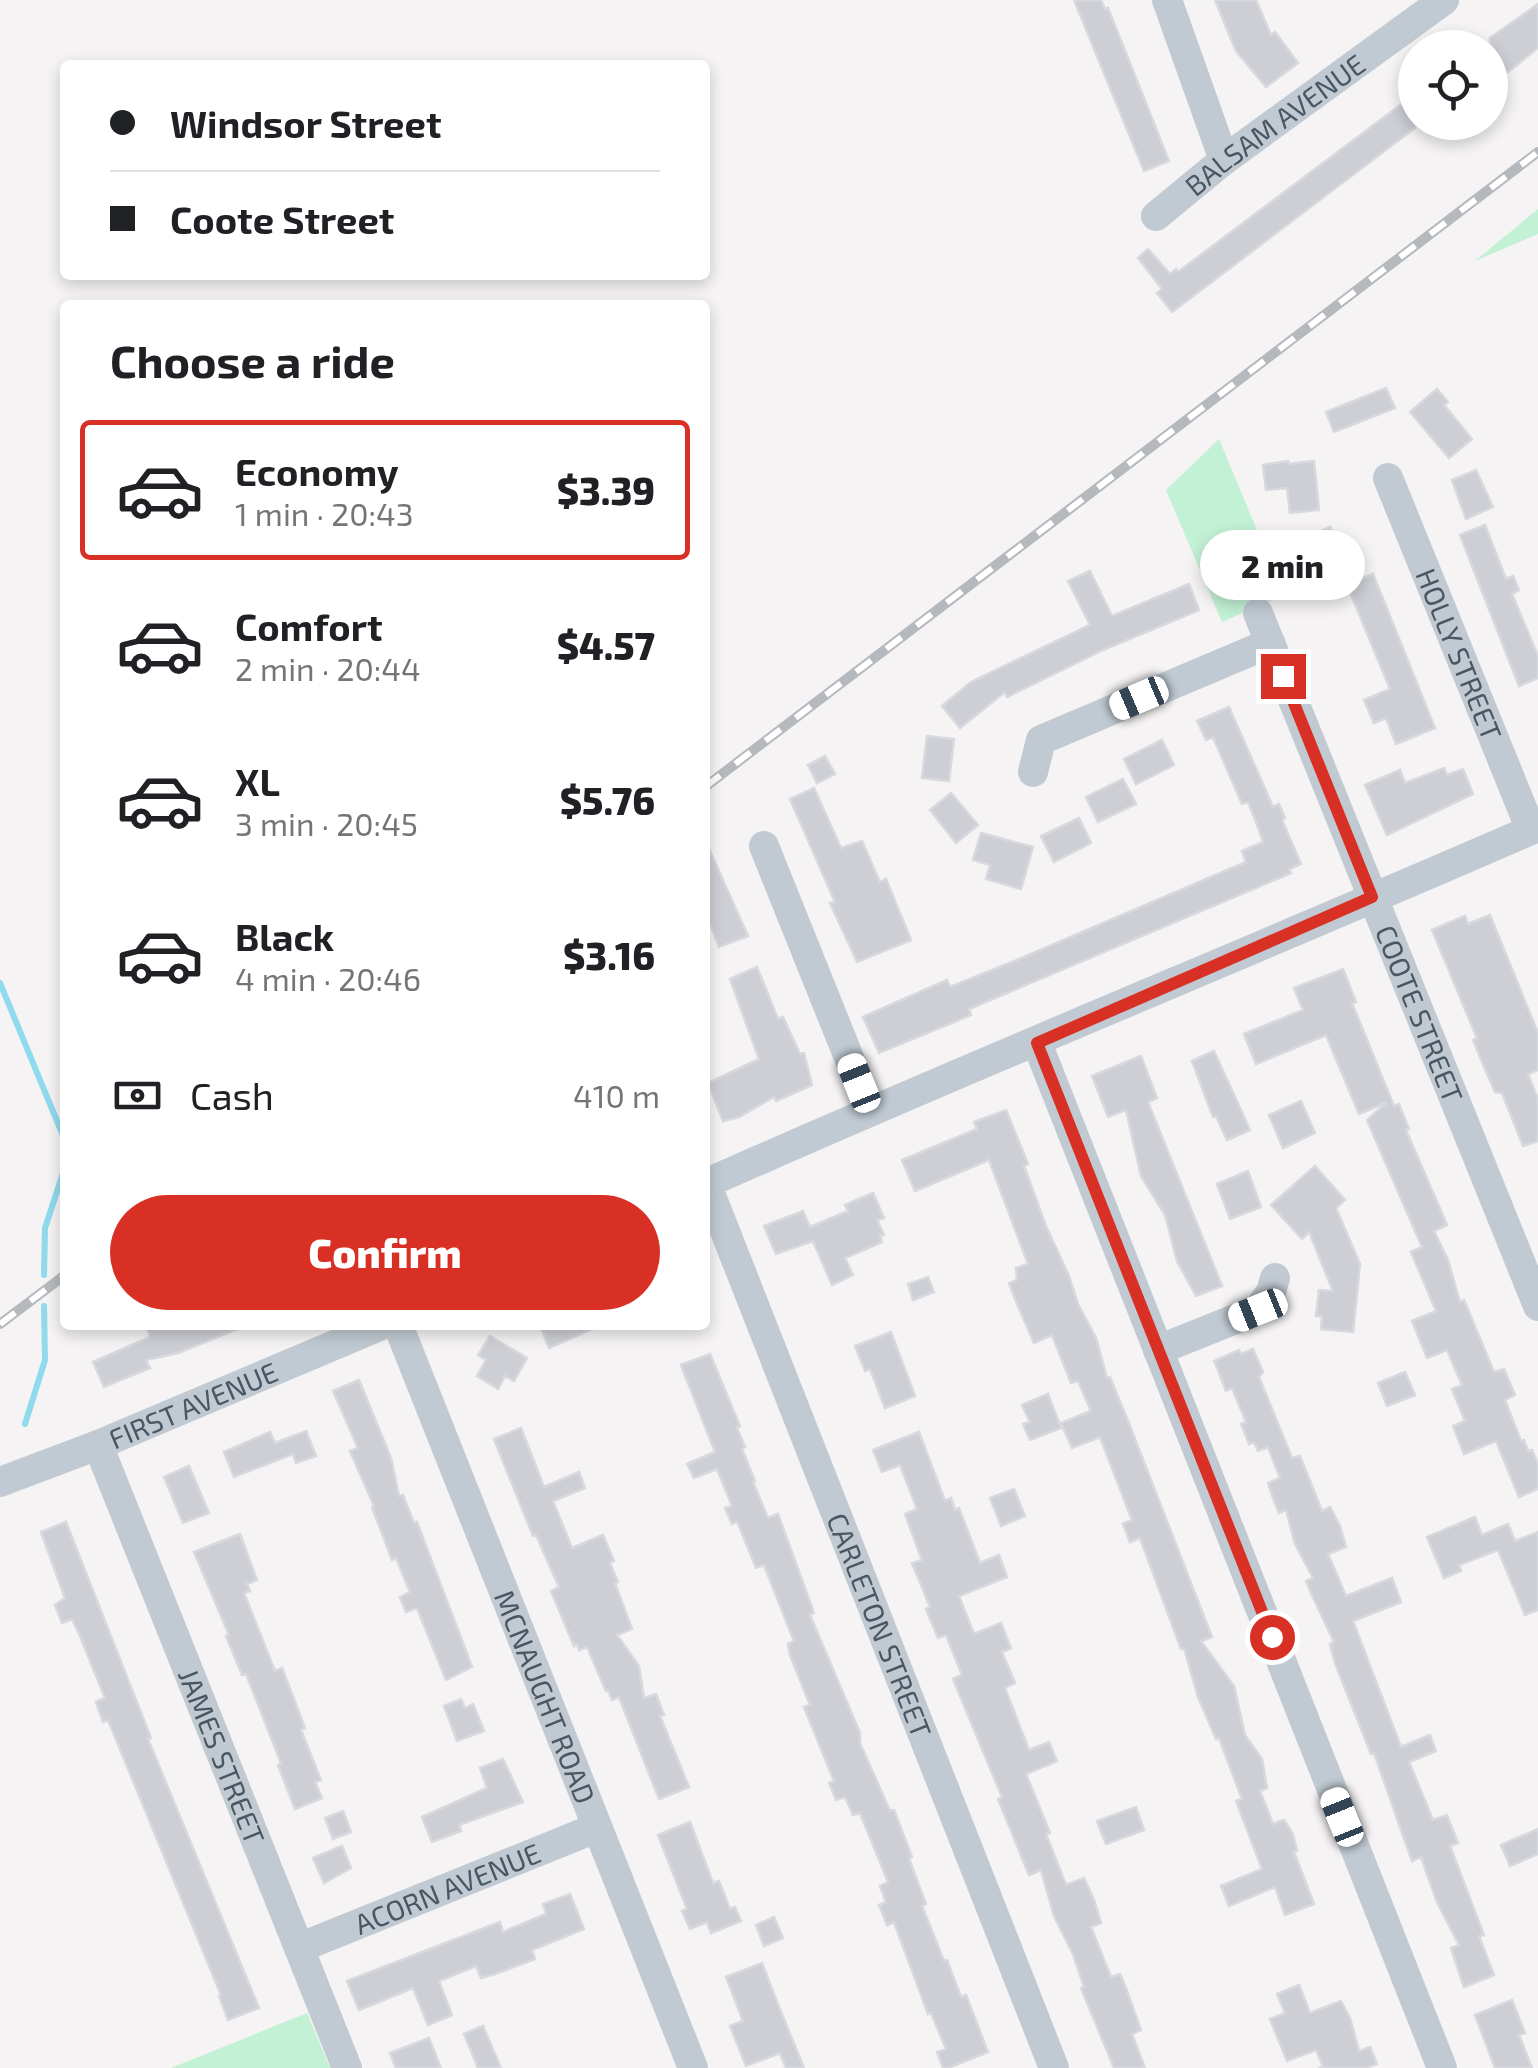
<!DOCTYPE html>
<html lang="en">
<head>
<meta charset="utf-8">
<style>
	body { margin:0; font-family:"Exo 2",sans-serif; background:#f2f2f2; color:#202124; height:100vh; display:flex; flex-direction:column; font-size:38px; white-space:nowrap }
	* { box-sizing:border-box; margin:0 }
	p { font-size:32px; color:#757577 }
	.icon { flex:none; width:55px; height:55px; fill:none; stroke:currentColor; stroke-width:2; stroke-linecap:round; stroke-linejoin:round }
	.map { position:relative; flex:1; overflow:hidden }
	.panel { position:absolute; left:60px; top:300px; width:650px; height:1030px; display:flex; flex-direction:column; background:#fff; border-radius:10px; box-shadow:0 5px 15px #0003 }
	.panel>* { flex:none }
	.guide { position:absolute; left:60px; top:60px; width:650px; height:220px; border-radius:10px; box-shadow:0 5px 15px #0003; display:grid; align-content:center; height:220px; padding:0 50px; background:#fff }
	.buttons { position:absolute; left:1398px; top:30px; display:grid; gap:20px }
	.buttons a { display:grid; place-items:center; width:110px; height:110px; border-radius:50%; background:#fff; box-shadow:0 5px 15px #0003; font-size:50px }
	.end { position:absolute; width:45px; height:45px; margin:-22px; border:12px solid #d93025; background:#fff; box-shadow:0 0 0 5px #fff }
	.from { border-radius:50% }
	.bubble { position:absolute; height:70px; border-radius:35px; background:#fff; box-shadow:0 5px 15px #0003; font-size:32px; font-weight:800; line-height:70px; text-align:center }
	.car { position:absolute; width:30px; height:60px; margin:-30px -15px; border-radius:12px; box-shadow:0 0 8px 2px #0007; background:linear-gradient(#fff 24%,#345 0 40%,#fff 0 76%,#345 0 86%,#fff 0) }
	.guide b { display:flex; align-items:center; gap:35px; height:95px; font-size:38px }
	.guide b+b { border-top:2px solid #e0e0e0 }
	.guide i { width:25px; height:25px; background:#202124 }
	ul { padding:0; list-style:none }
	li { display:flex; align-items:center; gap:30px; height:140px; margin:0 20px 15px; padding:0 30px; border:5px solid transparent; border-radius:10px }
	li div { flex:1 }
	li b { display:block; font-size:38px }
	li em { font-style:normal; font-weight:800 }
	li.active { border-color:#d93025 }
	li>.icon { width:90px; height:90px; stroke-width:1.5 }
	h2 { padding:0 50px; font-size:45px; line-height:120px }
	.pay { display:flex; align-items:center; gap:25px; height:110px; padding:0 50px; font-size:38px }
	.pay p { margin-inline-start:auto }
	.action { display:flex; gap:20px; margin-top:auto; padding:20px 50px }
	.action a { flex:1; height:115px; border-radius:60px; background:#d93025; color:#fff; font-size:40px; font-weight:800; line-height:115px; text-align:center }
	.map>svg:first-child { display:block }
	.green { fill:#c3f1d5 }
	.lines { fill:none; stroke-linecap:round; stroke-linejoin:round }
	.stream { stroke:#90daee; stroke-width:6 }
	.building { fill:#cdcfd5; stroke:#d7d9de; stroke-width:2.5 }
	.minor { stroke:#c1cad2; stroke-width:30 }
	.rail-casing { stroke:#b5b8bd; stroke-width:10 }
	.rail { stroke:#fff; stroke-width:6; stroke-dasharray:19; stroke-linecap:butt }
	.route { stroke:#d93025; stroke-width:12 }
	.labels { text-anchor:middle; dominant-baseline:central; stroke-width:10; stroke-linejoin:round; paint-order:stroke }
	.street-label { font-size:28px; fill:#4a5661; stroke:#fff }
</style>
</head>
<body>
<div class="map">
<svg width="1538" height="2068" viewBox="0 0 1538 2068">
	<rect width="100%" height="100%" fill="#f5f3f3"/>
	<g class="green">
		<polygon points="1538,209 1538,234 1475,261"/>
		<polygon points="1219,439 1284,595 1222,622 1166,490"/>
		<polygon points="307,2013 330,2068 171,2068"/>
	</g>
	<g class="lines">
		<g class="stream">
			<polyline points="0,983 64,1138 65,1151"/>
			<polyline points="44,1275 45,1228 65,1167"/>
			<polyline points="25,1424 45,1360 44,1306"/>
		</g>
	</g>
	<g class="building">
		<polygon points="1074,0 1101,0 1105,9 1108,8 1169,161 1144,171"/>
		<polygon points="1215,0 1256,0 1271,35 1275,32 1298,63 1266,87 1236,51"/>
		<polygon points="1538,4 1538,48 1503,76 1490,60 1490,38"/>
		<polygon points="1415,94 1415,128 1172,312 1157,293 1162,289 1138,258 1148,249 1170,274 1176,269 1178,272"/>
		<polygon points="1386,388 1395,408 1334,432 1326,412"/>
		<polygon points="1437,389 1448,402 1444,405 1472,439 1449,458 1410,412"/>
		<polygon points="1288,461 1288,464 1314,461 1319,510 1290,513 1287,488 1266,490 1263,465"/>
		<polygon points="1476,470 1493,507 1466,519 1452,480"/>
		<polygon points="1485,525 1506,579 1513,576 1519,590 1512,594 1538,656 1538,678 1519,686 1460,535"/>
		<polygon points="1330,527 1347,568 1320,579 1303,539"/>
		<polygon points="1090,571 1112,616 1189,584 1199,610 1103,650 1007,697 1005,692 960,728 942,706 971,682 1090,625 1068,581"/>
		<polygon points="1373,574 1435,728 1396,744 1386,718 1374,723 1364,700 1390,689 1347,585"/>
		<polygon points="1229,707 1273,807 1279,804 1285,818 1282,820 1301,864 1289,869 1291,873 969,1009 971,1015 879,1053 863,1017 947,980 950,987 1017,960 1246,862 1242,851 1263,842 1259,830 1248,802 1242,804 1213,737 1206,740 1197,721"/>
		<polygon points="927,736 954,739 949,781 922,778"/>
		<polygon points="1162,740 1174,765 1136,784 1124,759"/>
		<polygon points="825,756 835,774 817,783 808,765"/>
		<polygon points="1444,768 1447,775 1463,769 1473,794 1387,835 1365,785 1400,770 1405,783"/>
		<polygon points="1123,779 1136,804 1098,822 1086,797"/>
		<polygon points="814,788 841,848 862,841 880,882 886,879 911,940 857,962 830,903 835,902 790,799"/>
		<polygon points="951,793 978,825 956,843 930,810"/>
		<polygon points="1079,818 1091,843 1054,862 1041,836"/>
		<polygon points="981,833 1033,847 1021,889 986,879 990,865 973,860"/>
		<polygon points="705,840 748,936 719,947 705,911"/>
		<polygon points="1490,915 1538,1033 1538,1070 1528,1074 1538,1099 1538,1141 1523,1146 1502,1093 1495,1092 1482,1062 1473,1040 1477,1038 1432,930 1465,916 1468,924"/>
		<polygon points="757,967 778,1019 783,1017 800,1054 804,1053 812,1085 776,1101 774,1097 739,1117 723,1121 708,1083 759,1059 730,979"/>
		<polygon points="1343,969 1356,1002 1352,1003 1394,1106 1399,1104 1409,1129 1406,1130 1447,1225 1434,1231 1448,1260 1460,1302 1464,1300 1494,1372 1504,1369 1515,1395 1505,1400 1521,1441 1524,1440 1528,1451 1532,1450 1538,1464 1538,1489 1519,1497 1496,1441 1464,1454 1453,1426 1465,1421 1452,1389 1462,1385 1447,1350 1427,1358 1412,1321 1436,1311 1411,1252 1422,1247 1367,1120 1387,1102 1359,1114 1326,1035 1256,1064 1244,1034 1303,1010 1294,988"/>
		<polygon points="1214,1051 1250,1130 1227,1140 1216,1116 1213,1117 1192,1061"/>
		<polygon points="1141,1056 1157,1098 1148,1102 1222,1286 1196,1296 1177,1261 1165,1215 1141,1176 1126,1110 1108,1117 1092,1076"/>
		<polygon points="1301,1101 1315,1133 1283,1148 1269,1115"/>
		<polygon points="1006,1110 1028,1164 1024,1166 1046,1226 1069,1276 1078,1304 1096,1338 1107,1378 1110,1377 1128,1421 1212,1637 1201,1641 1234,1686 1245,1735 1262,1759 1267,1788 1260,1791 1273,1824 1284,1820 1293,1834 1297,1851 1294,1852 1314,1904 1285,1915 1275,1887 1229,1906 1221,1886 1262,1869 1236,1801 1242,1799 1219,1738 1216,1739 1198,1697 1184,1648 1181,1649 1140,1538 1130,1542 1123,1524 1132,1520 1100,1437 1072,1448 1061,1423 1091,1411 1078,1381 1071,1383 1052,1335 1034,1343 1015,1299 1009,1283 1017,1280 1016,1268 1028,1264 989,1160 915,1191 902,1160 977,1129 974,1122"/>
		<polygon points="1315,1166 1345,1200 1336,1208 1360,1264 1353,1332 1321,1329 1322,1316 1316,1316 1319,1290 1333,1291 1309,1232 1302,1239 1271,1205"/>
		<polygon points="1248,1171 1261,1207 1230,1219 1217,1184"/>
		<polygon points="873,1193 884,1218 877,1220 884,1235 880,1236 882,1242 845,1258 853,1275 832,1285 813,1241 776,1254 764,1226 803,1211 810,1227 848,1211 845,1205"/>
		<polygon points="928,1277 934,1292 913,1300 908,1284"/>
		<polygon points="146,1325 245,1325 245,1326 178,1353 146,1360 150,1368 104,1387 93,1362 150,1337"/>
		<polygon points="540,1325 599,1325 599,1326 549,1348"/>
		<polygon points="891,1332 915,1396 885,1408 870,1369 865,1371 855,1346"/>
		<polygon points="490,1336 527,1358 514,1381 505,1376 498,1389 477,1376 486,1360 478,1355"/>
		<polygon points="1253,1349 1263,1372 1259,1377 1292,1458 1300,1456 1322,1511 1330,1507 1340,1526 1346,1547 1328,1554 1346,1596 1392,1578 1401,1602 1353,1621 1401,1747 1430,1735 1436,1751 1409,1762 1433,1820 1447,1815 1458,1843 1450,1846 1484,1935 1479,1936 1494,1975 1464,1987 1451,1948 1459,1945 1437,1902 1421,1857 1412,1861 1374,1753 1371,1754 1335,1663 1330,1644 1334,1642 1311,1593 1306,1581 1313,1578 1295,1544 1286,1510 1279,1513 1273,1498 1268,1483 1280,1478 1268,1447 1258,1451 1254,1442 1249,1444 1241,1424 1246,1422 1232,1388 1226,1391 1216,1365 1214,1361 1239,1350 1241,1354"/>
		<polygon points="710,1354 740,1426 737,1428 745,1447 742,1449 755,1481 753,1482 768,1518 778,1514 814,1613 810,1615 860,1733 860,1743 890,1811 894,1810 912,1857 909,1859 926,1904 922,1906 944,1961 947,1960 961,1997 966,1995 988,2052 948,2068 943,2068 937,2052 946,2049 931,2013 928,2014 894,1922 887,1925 879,1905 886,1902 880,1886 888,1882 860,1813 853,1815 845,1797 836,1800 829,1783 834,1781 804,1707 810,1705 790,1655 788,1644 794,1641 764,1565 756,1568 737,1521 732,1524 725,1508 732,1506 717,1469 694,1478 687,1464 715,1452 681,1365"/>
		<polygon points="1405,1372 1415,1395 1387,1406 1378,1383"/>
		<polygon points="359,1380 391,1458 399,1496 403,1495 414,1523 417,1522 472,1667 446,1680 417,1608 406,1612 400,1597 410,1592 396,1558 392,1560 372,1507 374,1506 350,1451 358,1448 333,1391"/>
		<polygon points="1048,1394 1061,1428 1030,1440 1023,1424 1030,1422 1022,1405"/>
		<polygon points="521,1428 544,1487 579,1472 585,1488 553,1501 572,1548 603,1535 614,1561 610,1563 618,1582 615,1583 632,1629 617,1635 639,1666 644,1698 656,1694 664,1715 660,1716 689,1787 659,1799 619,1697 612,1700 608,1690 606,1691 587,1647 579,1650 577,1644 574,1646 551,1591 559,1587 536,1535 533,1536 494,1439"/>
		<polygon points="306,1431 316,1456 296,1463 293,1454 234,1477 224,1452 270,1432 275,1443"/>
		<polygon points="919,1432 945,1501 951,1498 955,1510 959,1508 980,1563 999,1555 1007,1577 959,1596 974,1634 1001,1623 1011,1648 1002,1652 1015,1683 1005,1688 1029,1750 1049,1742 1057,1761 1026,1774 1050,1833 1046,1834 1066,1885 1084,1878 1094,1900 1101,1923 1091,1927 1111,1977 1120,1974 1126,1988 1141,2030 1132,2034 1145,2068 1114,2068 1081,1988 1084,1987 1073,1954 1054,1916 1041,1870 1029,1875 998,1799 1002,1797 953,1679 962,1675 946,1635 938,1638 926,1609 930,1607 912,1563 922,1560 905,1514 917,1509 900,1465 882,1472 873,1450"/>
		<polygon points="189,1466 209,1513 183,1523 164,1477"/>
		<polygon points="1014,1489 1025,1516 1001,1526 990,1498"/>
		<polygon points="1475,1517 1482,1535 1508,1524 1515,1541 1538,1532 1538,1610 1525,1615 1498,1550 1459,1565 1461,1571 1444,1578 1427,1537"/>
		<polygon points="66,1522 151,1738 148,1739 259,2008 228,2020 219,1996 221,1995 108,1720 103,1722 96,1702 105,1698 80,1636 72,1619 62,1623 55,1605 65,1598 41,1532"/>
		<polygon points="240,1534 257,1580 247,1584 250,1591 244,1593 275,1671 282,1668 305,1728 301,1730 321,1780 315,1782 322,1798 295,1809 278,1765 281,1764 276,1750 246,1674 242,1675 226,1636 229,1635 194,1552"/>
		<polygon points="461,1699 465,1708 473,1704 484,1731 457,1741 444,1706"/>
		<polygon points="503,1759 523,1802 459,1825 461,1831 432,1842 422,1817 487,1788 480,1768"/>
		<polygon points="1136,1807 1144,1830 1106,1844 1097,1821"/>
		<polygon points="343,1811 351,1832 333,1839 325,1818"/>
		<polygon points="690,1822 713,1883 719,1881 730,1909 735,1907 741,1921 711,1933 707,1922 690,1929 682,1911 687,1909 658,1835"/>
		<polygon points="1538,1829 1538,1854 1510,1866 1501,1845"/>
		<polygon points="342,1846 351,1868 324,1883 313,1858"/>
		<polygon points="570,1894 584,1929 532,1950 535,1959 495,1974 481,1978 476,1966 439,1981 452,2015 428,2025 413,1988 359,2010 347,1981 500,1922 503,1932 546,1914 543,1904"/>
		<polygon points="774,1917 783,1938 764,1946 756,1925"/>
		<polygon points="762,1963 779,2007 804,2068 786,2068 780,2053 746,2066 730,2026 743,2021 726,1977"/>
		<polygon points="1299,1985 1310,2013 1341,2001 1350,2018 1359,2051 1370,2047 1377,2064 1366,2068 1319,2068 1323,2066 1316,2050 1287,2061 1270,2019 1285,2013 1277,1994"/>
		<polygon points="1512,2000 1525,2033 1519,2035 1532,2068 1495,2068 1475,2015"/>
		<polygon points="483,2026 501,2068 478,2068 464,2034"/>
		<polygon points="429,2038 441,2068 396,2068 390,2053"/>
	</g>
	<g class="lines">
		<g class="minor">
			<polyline points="1167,0 1224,160"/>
			<path id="s1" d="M 1156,216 L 1224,160 L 1444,0"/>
			<path id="s2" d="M 1388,478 L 1531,830"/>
			<path id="s3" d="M 1258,613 L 1538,1306"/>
			<polyline points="1033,772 1041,740 1270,643"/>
			<polyline points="764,846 870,1110"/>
			<polyline points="1037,1043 1442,2068"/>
			<path id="s4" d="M 706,1183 L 1054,2068"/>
			<path d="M 705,1184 C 981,1061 1261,948 1538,827"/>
			<path id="s5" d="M 398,1325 L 693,2068"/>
			<polyline points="1158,1350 1258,1310 1271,1292 1275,1278"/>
			<path id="s6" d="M 98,1445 L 347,2068"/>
			<path id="s7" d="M 0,1482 L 98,1445 L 382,1325"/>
			<path id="s8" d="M 299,1948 L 596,1828"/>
		</g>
		<g class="rail-casing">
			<g id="rail">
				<polyline points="705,787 1538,152"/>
				<polyline points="0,1324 65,1275"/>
			</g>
		</g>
		<use href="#rail" class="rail"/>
	</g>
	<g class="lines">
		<polyline class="route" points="1272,1637 1037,1043 1372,897 1283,676"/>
	</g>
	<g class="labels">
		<g class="street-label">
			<text stroke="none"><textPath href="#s1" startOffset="150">BALSAM AVENUE</textPath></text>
			<text stroke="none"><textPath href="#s2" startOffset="190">HOLLY STREET</textPath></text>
			<text stroke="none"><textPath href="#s3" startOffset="432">COOTE STREET</textPath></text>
			<text stroke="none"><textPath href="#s7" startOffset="208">FIRST AVENUE</textPath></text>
			<text stroke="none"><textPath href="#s4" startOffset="475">CARLETON STREET</textPath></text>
			<text stroke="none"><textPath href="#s5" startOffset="400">MCNAUGHT ROAD</textPath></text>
			<text stroke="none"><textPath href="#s6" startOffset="335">JAMES STREET</textPath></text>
			<text stroke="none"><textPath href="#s8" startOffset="160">ACORN AVENUE</textPath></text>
		</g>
	</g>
</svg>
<div class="buttons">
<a><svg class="icon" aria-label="locate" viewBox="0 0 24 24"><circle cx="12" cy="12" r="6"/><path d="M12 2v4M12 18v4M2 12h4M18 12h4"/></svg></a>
</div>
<i class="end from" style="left:1272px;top:1637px"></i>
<i class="end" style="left:1283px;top:676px"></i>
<div class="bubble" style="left:1200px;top:530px;width:165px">2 min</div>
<i class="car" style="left:1139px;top:698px;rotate:247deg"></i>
<i class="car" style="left:859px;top:1083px;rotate:338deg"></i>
<i class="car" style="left:1258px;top:1310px;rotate:248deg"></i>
<i class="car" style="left:1342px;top:1817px;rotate:338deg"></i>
<div class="guide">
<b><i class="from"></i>Windsor Street</b>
<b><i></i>Coote Street</b>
</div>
<section class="panel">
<h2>Choose a ride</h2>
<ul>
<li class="active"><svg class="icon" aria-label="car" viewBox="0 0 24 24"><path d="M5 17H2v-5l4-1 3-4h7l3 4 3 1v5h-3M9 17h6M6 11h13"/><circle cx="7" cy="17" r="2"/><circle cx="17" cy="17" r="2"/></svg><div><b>Economy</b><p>1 min · 20:43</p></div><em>$3.39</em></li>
<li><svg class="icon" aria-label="car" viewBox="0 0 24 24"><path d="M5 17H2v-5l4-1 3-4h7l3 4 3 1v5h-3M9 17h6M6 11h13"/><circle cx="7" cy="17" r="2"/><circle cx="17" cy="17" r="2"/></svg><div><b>Comfort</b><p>2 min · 20:44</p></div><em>$4.57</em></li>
<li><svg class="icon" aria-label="car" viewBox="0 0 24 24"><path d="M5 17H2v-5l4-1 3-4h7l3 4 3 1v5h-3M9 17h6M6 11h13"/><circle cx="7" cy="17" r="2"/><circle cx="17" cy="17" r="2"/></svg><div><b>XL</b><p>3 min · 20:45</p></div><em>$5.76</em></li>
<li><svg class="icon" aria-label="car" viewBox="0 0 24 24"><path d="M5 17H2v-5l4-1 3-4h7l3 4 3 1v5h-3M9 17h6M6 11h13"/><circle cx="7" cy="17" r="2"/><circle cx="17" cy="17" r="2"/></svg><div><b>Black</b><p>4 min · 20:46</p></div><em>$3.16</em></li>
</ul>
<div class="pay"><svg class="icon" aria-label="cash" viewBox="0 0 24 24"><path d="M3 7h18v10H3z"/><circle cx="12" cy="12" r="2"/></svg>Cash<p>410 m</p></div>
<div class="action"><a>Confirm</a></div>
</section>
</div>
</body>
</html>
